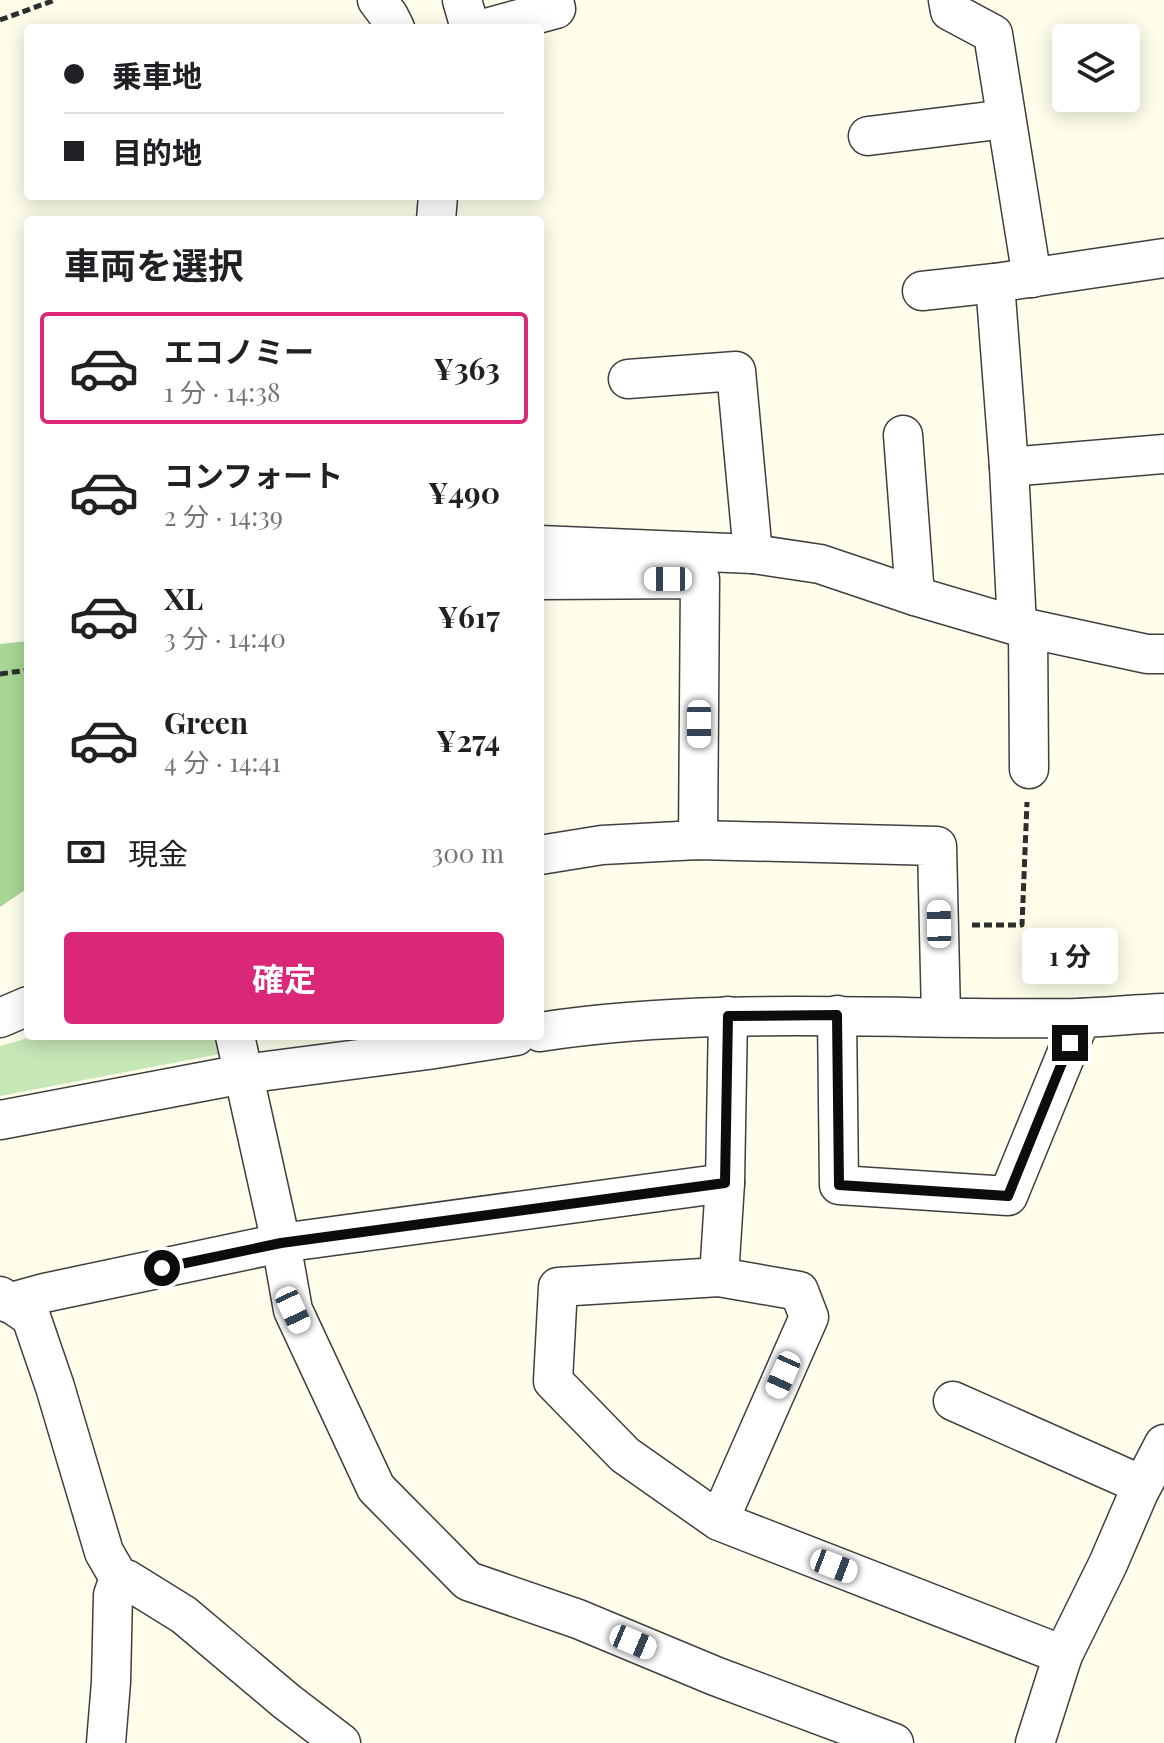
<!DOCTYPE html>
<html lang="ja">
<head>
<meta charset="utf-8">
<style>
	body { margin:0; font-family:"Playfair Display","Noto Sans JP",serif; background:#f6f6f6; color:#202124; height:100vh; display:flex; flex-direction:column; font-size:30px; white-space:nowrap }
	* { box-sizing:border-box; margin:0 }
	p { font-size:26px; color:#757577 }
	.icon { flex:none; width:44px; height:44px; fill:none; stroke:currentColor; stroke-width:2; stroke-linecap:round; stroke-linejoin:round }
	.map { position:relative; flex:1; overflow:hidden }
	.sheet { position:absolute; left:24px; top:216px; width:520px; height:824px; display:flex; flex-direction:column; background:#fff; border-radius:8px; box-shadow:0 4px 20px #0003 }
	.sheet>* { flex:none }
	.guide { position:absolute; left:24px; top:24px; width:520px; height:176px; border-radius:8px; box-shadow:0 4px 20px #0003; display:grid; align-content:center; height:176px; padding:0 40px; background:#fff }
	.controls { position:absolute; left:1052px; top:24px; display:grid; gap:16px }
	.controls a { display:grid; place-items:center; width:88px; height:88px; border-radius:8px; background:#fff; box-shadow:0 4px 20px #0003; font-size:40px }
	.end { position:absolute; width:36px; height:36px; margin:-18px; border:10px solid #0c0c0c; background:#fff; box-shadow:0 0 0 4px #fff }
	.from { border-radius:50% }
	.bubble { position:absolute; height:56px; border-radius:8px; background:#fff; box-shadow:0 4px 20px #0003; font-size:26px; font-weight:700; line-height:56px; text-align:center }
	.car { position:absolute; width:24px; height:48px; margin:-24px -12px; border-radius:10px; box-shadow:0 0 6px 2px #0007; background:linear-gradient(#fff 24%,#345 0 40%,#fff 0 76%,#345 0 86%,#fff 0) }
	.guide b { display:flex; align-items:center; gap:28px; height:76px; font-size:30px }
	.guide b+b { border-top:2px solid #e0e0e0 }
	.guide i { width:20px; height:20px; background:#202124 }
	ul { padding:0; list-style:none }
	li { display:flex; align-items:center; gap:24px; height:112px; margin:0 16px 12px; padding:0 24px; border:4px solid transparent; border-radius:8px }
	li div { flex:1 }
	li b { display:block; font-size:30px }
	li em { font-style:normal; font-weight:700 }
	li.active { border-color:#db2777 }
	li>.icon { width:72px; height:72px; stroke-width:1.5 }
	h2 { padding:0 40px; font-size:36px; line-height:96px }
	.pay { display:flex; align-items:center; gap:20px; height:88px; padding:0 40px; font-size:30px }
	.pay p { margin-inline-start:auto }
	.action { display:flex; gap:16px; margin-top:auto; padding:16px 40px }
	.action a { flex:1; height:92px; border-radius:8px; background:#db2777; color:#fff; font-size:32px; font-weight:700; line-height:92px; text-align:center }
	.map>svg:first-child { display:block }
	.green { fill:#c6e7b6 }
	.forest { fill:#a7d796 }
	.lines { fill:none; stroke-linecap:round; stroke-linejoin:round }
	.minor-casing { stroke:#3f3f3f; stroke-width:41 }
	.path { stroke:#2e2e2e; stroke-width:5; stroke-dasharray:8 4; stroke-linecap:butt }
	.minor { stroke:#fff; stroke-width:38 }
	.route { stroke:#0c0c0c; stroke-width:10 }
</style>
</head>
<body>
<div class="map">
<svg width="1164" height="1743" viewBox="0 0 1164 1743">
	<rect width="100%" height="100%" fill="#fefeeb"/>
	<polygon class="green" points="35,1036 216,1036 220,1054 0,1096 0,1046"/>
	<polygon class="forest" points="28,641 28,888 0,907 0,644"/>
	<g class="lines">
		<g class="minor-casing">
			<g id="minor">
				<polyline points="377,0 389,16 395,28"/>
				<polyline points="462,0 470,28"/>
				<polyline points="948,0 950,11 993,34 1032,278"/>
				<polyline points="486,28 556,9 554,0"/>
				<polyline points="868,136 1006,119"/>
				<polyline points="436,220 438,196"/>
				<polyline points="922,291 995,283"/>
				<polyline points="628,379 736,371 753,554"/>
				<polyline points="903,435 915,596"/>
				<polyline points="1009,467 1164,454"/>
				<polyline points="540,545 753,554 820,564 915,596 1017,626 1147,654 1164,654"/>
				<polyline points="540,580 700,579 698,840"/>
				<polyline points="1017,626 1009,467 995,283 1164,258"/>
				<polyline points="1028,628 1029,769"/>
				<polyline points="540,855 602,845 698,840 937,846 941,1016"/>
				<polyline points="837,1015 839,1185 1008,1196 1081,1018"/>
				<polyline points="0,1018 28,1006"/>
				<path d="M 540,1032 C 718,1005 900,1021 1079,1018 C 1107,1017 1136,1014 1164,1013"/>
				<polyline points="235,1036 281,1243 293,1310 376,1488 468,1581 578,1619 715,1676 894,1743"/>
				<polyline points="0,1120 243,1074 428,1050 516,1036"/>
				<polyline points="719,1277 725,1183 728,1016"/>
				<polyline points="0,1296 31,1317 55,1387 104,1552 119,1578 126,1579 184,1615 286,1701 341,1743"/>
				<polyline points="8,1303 44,1293 281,1243 725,1183"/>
				<polyline points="953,1401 1142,1485"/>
				<polyline points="719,1521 809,1317 799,1291 719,1277 558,1287 553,1381 625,1455 719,1521 1063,1655"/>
				<polyline points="106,1743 111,1682 113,1595 119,1578"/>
				<polyline points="1035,1743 1063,1655 1108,1564 1139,1492 1164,1444"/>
			</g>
		</g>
		<g class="path">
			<polyline points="0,20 55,0"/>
			<polyline points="0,674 28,670"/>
			<polyline points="972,925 1022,925 1027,802"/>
		</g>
		<use href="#minor" class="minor"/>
	</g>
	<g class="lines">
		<polyline class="route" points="162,1268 281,1243 725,1183 728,1016 837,1015 839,1185 1008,1196 1070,1043"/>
	</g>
</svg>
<div class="controls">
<a><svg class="icon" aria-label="layers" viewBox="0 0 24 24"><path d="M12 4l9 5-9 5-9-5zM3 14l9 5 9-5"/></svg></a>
</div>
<i class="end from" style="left:162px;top:1268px"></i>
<i class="end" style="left:1070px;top:1043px"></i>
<div class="bubble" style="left:1022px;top:928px;width:96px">1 分</div>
<i class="car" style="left:668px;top:579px;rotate:270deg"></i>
<i class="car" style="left:699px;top:724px;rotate:180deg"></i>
<i class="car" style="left:939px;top:924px;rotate:359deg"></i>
<i class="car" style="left:293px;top:1310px;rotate:155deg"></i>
<i class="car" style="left:783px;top:1375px;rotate:204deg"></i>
<i class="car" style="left:834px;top:1566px;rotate:111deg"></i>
<i class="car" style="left:633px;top:1642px;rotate:113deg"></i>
<div class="guide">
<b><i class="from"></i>乗車地</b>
<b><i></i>目的地</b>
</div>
<section class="sheet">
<h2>車両を選択</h2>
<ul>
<li class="active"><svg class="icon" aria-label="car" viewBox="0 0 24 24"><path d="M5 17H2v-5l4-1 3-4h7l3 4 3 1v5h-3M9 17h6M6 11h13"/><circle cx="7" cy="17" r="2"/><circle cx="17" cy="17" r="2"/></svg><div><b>エコノミー</b><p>1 分 · 14:38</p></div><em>¥363</em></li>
<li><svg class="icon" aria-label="car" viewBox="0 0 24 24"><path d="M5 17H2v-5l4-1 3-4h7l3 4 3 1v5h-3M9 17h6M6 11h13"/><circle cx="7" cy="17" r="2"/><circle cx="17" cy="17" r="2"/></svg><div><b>コンフォート</b><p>2 分 · 14:39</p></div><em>¥490</em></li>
<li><svg class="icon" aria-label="car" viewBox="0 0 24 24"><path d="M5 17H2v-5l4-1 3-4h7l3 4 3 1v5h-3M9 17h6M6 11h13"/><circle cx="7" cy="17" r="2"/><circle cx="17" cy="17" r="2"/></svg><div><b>XL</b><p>3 分 · 14:40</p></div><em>¥617</em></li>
<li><svg class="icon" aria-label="car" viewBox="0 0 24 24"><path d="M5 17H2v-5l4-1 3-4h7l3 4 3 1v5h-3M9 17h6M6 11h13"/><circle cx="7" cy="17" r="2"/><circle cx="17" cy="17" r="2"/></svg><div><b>Green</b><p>4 分 · 14:41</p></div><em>¥274</em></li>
</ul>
<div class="pay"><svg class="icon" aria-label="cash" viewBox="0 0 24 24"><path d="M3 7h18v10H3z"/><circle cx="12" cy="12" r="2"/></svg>現金<p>300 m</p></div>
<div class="action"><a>確定</a></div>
</section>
</div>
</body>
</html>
